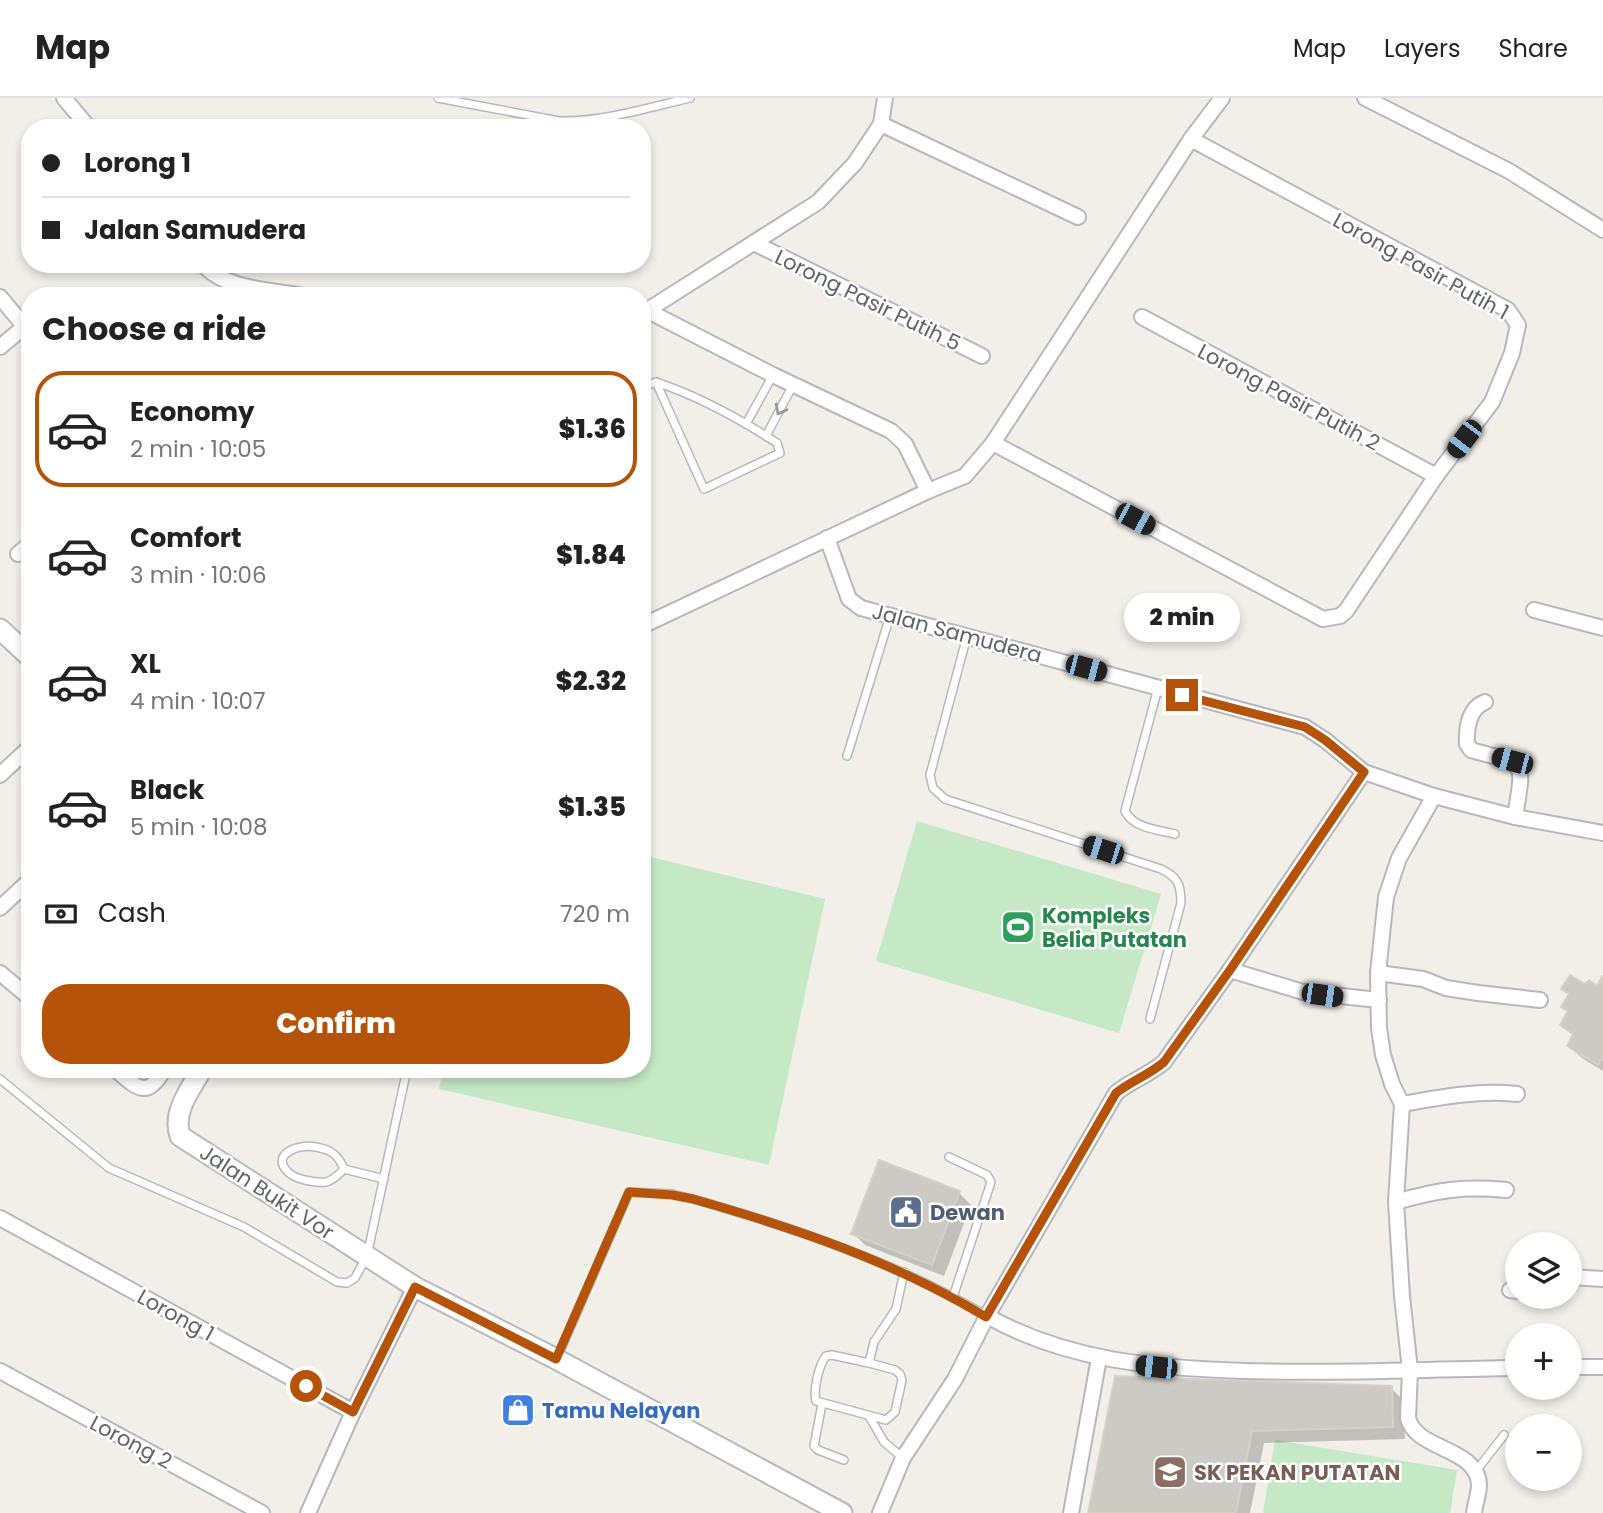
<!DOCTYPE html>
<html lang="en">
<head>
<meta charset="utf-8">
<style>
	body { margin:0; font-family:Poppins,sans-serif; background:#f2f2f2; color:#222; height:100vh; display:flex; flex-direction:column; font-size:26px; white-space:nowrap }
	* { box-sizing:border-box; margin:0 }
	p { font-size:23px; color:#767676 }
	.icon { flex:none; width:38px; height:38px; fill:none; stroke:currentColor; stroke-width:2; stroke-linecap:round; stroke-linejoin:round }
	.map { position:relative; flex:1; overflow:hidden }
	.side { position:absolute; left:21px; top:189px; width:630px; height:791px; display:flex; flex-direction:column; background:#fff; border-radius:28px; box-shadow:0 4px 10px #0003 }
	.side>* { flex:none }
	.hud { position:absolute; left:21px; top:21px; width:630px; height:154px; border-radius:28px; box-shadow:0 4px 10px #0003; display:grid; align-content:center; height:154px; padding:0 21px; background:#fff }
	.buttons { position:absolute; left:1505px; top:1134px; display:grid; gap:14px }
	.buttons a { display:grid; place-items:center; width:77px; height:77px; border-radius:50%; background:#fff; box-shadow:0 4px 10px #0003; font-size:35px }
	.end { position:absolute; width:32px; height:32px; margin:-16px; border:9px solid #b45309; background:#fff; box-shadow:0 0 0 4px #fff }
	.from { border-radius:50% }
	.bubble { position:absolute; height:49px; border-radius:24px; background:#fff; box-shadow:0 4px 10px #0003; font-size:23px; font-weight:800; line-height:49px; text-align:center }
	.car { position:absolute; width:21px; height:42px; margin:-21px -10px; border-radius:9px; box-shadow:0 0 5px 2px #0007; background:linear-gradient(#222 24%,#8ab4d8 0 40%,#222 0 76%,#8ab4d8 0 86%,#222 0) }
	.hud b { display:flex; align-items:center; gap:24px; height:66px; font-size:26px }
	.hud b+b { border-top:2px solid #e0e0e0 }
	.hud i { width:18px; height:18px; background:#222 }
	ul { padding:0; list-style:none }
	li { display:flex; align-items:center; gap:21px; height:116px; margin:0 14px 10px; padding:0 7px; border:4px solid transparent; border-radius:28px }
	li div { flex:1 }
	li b { display:block; font-size:26px }
	li em { font-style:normal; font-weight:800 }
	li.on { border-color:#b45309 }
	li>.icon { width:63px; height:63px; stroke-width:1.5 }
	h2 { padding:0 21px; font-size:32px; line-height:84px }
	.pay { display:flex; align-items:center; gap:18px; height:77px; padding:0 21px; font-size:26px }
	.pay p { margin-inline-start:auto }
	.cta { display:flex; gap:14px; margin-top:auto; padding:14px 21px }
	.cta a { flex:1; height:80px; border-radius:28px; background:#b45309; color:#fff; font-size:28px; font-weight:800; line-height:80px; text-align:center }
	header { display:flex; align-items:center; gap:42px; box-sizing:border-box; height:98px; padding:0 35px; background:#fff; border-bottom:2px solid #e0e0e0 }
	header strong { font-size:33px }
	nav { display:flex; gap:38px; margin-inline-start:auto; font-size:24px }
	.map>svg:first-child { display:block }
	.green { fill:#c5e8c5 }
	.shadow { fill:#0003 }
	.building { fill:#cccac5; stroke:#d6d1c6; stroke-width:2 }
	.lines { fill:none; stroke-linecap:round; stroke-linejoin:round }
	.lane-casing { stroke:#b5b8bc; stroke-width:10 }
	.street-casing { stroke:#b5b8bc; stroke-width:18 }
	.secondary-casing { stroke:#b6babf; stroke-width:23 }
	.lane { stroke:#fff; stroke-width:7 }
	.street { stroke:#fff; stroke-width:14 }
	.secondary { stroke:#fff; stroke-width:19 }
	.oneway { stroke:#979a9d }
	.route { stroke:#b45309; stroke-width:9 }
	.labels { text-anchor:middle; dominant-baseline:central; stroke-width:5; stroke-linejoin:round; paint-order:stroke }
	.street-label { font-size:21px; fill:#5f6368; stroke:#fff }
	.leisure-label { font-size:21px; font-weight:bold; fill:#27864d; stroke:#fff; text-anchor:start }
	.service-label { font-size:21px; font-weight:bold; fill:#4e5e75; stroke:#fff; text-anchor:start }
	.shop-label { font-size:21px; font-weight:bold; fill:#366cbe; stroke:#fff; text-anchor:start }
	.education-label { font-size:21px; font-weight:bold; fill:#785e54; stroke:#fff; text-anchor:start }
</style>
</head>
<body>
<header>
<strong>Map</strong>
<nav><a>Map</a><a>Layers</a><a>Share</a></nav>
</header>
<div class="map">
<svg width="1603" height="1415" viewBox="0 0 1603 1415">
	<rect width="100%" height="100%" fill="#f1efe8"/>
	<g class="green">
		<polygon points="917,723 1161,796 1119,935 876,863"/>
		<polygon points="642,757 825,801 769,1067 439,991 443,971 642,971"/>
		<polygon points="1275,1342 1457,1372 1450,1415 1263,1415"/>
	</g>
	<g class="shadow">
		<polygon points="1603,880 1603,973 1582,960 1569,948 1574,938 1563,927 1569,914 1563,908 1570,898 1563,891 1585,888 1597,891"/>
		<polygon points="959,1095 971,1107 944,1178 865,1147 853,1135"/>
		<polygon points="1116,1280 1391,1290 1403,1302 1405,1341 1264,1345 1250,1415 1090,1415"/>
	</g>
	<g class="building">
		<polygon points="1570,877 1585,886 1589,882 1597,888 1603,877 1603,960 1598,967 1567,948 1573,936 1560,927 1568,913 1561,909 1569,896 1561,891"/>
		<polygon points="879,1062 960,1093 932,1167 851,1136"/>
		<polygon points="1115,1278 1392,1288 1393,1329 1252,1333 1236,1415 1088,1415"/>
	</g>
	<g class="lines">
		<g class="lane-casing">
			<g id="lane">
				<path d="M 438,0 L 559,23 C 602,24 647,10 690,0"/>
				<path d="M 642,289 L 656,284 L 704,391 L 780,355 L 777,345 C 740,321 698,298 656,284"/>
				<polyline points="746,326 773,277"/>
				<polyline points="766,338 793,287"/>
				<path d="M 967,538 L 930,677 L 933,690 L 945,701 L 1161,771 C 1178,779 1181,787 1181,805 L 1150,921"/>
				<path d="M 1158,590 L 1125,713 C 1133,730 1158,732 1175,736"/>
				<polyline points="847,658 890,518"/>
				<polyline points="0,981 109,1070 244,1129 337,1184 347,1185 355,1180 367,1158 407,971"/>
				<polyline points="949,1059 987,1077 991,1084 953,1199"/>
				<path d="M 344,1071 C 338,1057 332,1052 316,1049 C 298,1045 269,1057 289,1075 C 297,1082 316,1085 326,1084 C 334,1082 339,1076 344,1071 L 384,1081"/>
				<path d="M 557,1260 L 629,1094 L 672,1096 L 693,1101 C 795,1130 895,1164 987,1218"/>
				<path d="M 869,1265 L 832,1257 L 826,1258 C 819,1267 813,1291 816,1303 L 886,1322 L 895,1314 L 902,1282 L 900,1276 L 895,1272 L 869,1265 L 874,1244 L 896,1211 L 904,1174"/>
				<polyline points="822,1306 814,1348 818,1352 844,1362"/>
				<polyline points="869,1318 884,1344 903,1360"/>
				<polyline points="1476,1373 1504,1337"/>
			</g>
		</g>
		<g class="street-casing">
			<g id="street">
				<polyline points="64,0 89,30"/>
				<polyline points="1365,0 1509,73 1603,132"/>
				<polyline points="881,26 1078,119"/>
				<polyline points="754,145 982,258"/>
				<path d="M 203,166 C 224,192 273,192 305,198"/>
				<polyline points="0,199 30,235"/>
				<polyline points="648,213 773,277 891,333 905,346 928,393"/>
				<polyline points="643,215 818,104 855,65 881,26 885,0"/>
				<polyline points="1142,219 1436,378"/>
				<polyline points="0,249 24,229"/>
				<polyline points="993,345 1323,521 1340,518 1346,513 1436,378 1492,304 1512,255 1518,227 1508,212 1191,41"/>
				<polyline points="827,440 849,501 861,510 1305,629 1325,642 1364,674 1434,698 1515,719 1603,735"/>
				<polyline points="18,456 30,446"/>
				<polyline points="1534,512 1603,530"/>
				<polyline points="642,528 928,393 965,378 993,345 1191,41 1222,0"/>
				<path d="M 1485,604 C 1469,610 1466,630 1467,646 L 1471,652 C 1528,668 1524,661 1515,719"/>
				<polyline points="0,677 30,649"/>
				<path d="M 1434,698 L 1399,760 L 1386,799 L 1378,875 L 1379,930 L 1383,957 L 1392,986 L 1402,1006 L 1396,1104 L 1402,1198 L 1410,1272 L 1408,1320 C 1416,1353 1478,1349 1479,1387 C 1479,1396 1475,1406 1474,1415"/>
				<polyline points="0,810 30,782"/>
				<polyline points="1230,872 1303,894 1379,902"/>
				<polyline points="0,875 30,900"/>
				<polyline points="1378,875 1423,881 1446,890 1478,895 1540,902"/>
				<path d="M 115,971 C 136,989 147,1003 164,971"/>
				<path d="M 1402,1006 C 1441,999 1478,992 1517,996"/>
				<path d="M 1396,1104 C 1437,1092 1463,1088 1506,1092"/>
				<polyline points="0,1120 353,1314"/>
				<polyline points="1570,1179 1603,1181"/>
				<polyline points="1510,1192 1517,1193"/>
				<path d="M 987,1218 L 1116,995 C 1131,983 1149,977 1164,964 L 1230,872 L 1364,674"/>
				<polyline points="1570,1269 1603,1269"/>
				<polyline points="0,1273 262,1415"/>
				<polyline points="308,1415 353,1314 415,1189"/>
				<path d="M 880,1415 L 903,1360 L 955,1281 L 987,1218 C 1067,1263 1154,1270 1245,1273 C 1336,1276 1426,1271 1517,1270"/>
				<polyline points="1071,1415 1099,1260"/>
			</g>
		</g>
		<g class="secondary-casing">
			<g id="secondary">
				<polyline points="0,531 30,559"/>
				<path d="M 202,971 C 190,992 172,1014 180,1038 L 415,1189 L 556,1261 L 842,1415"/>
			</g>
		</g>
		<use href="#lane" class="lane"/>
		<use href="#street" class="street"/>
		<use href="#secondary" class="secondary"/>
	</g>
	<defs><path id="oneway-chevron" d="M-2-3.5L2.5 0L-2 3.5" fill="none" stroke-width="1.6" stroke-linecap="round" stroke-linejoin="round" transform="scale(1.75)"/></defs>
	<use class="oneway" href="#oneway-chevron" transform="translate(780 312) rotate(118)"/>
	<g class="lines">
		<path class="route" d="M 306,1288 L 353,1314 L 415,1189 L 556,1261 L 629,1094 L 672,1097 L 693,1101 C 795,1130 895,1164 986,1219 L 1116,995 C 1131,983 1149,977 1164,964 L 1230,872 L 1364,674 L 1325,642 L 1305,629 L 1182,597"/>
	</g>
	<defs>
		<g id="stadium-square" transform="scale(1.75)"><rect x="-9" y="-9" width="18" height="18" rx="4" fill="#2e9e5b" stroke="#fff"/><path d="M0-5a6.5 5 0 1 0 0 10a6.5 5 0 1 0 0-10ZM-3.5-1.8h7v3.6h-7Z" fill="#fff"/></g>
		<g id="civic-square" transform="scale(1.75)"><rect x="-9" y="-9" width="18" height="18" rx="4" fill="#5c6f8a" stroke="#fff"/><path d="M-.6-6.5H3V-4.5H.6V-3L4-1V1h2V6H-6V1h2V-1L-.6-3ZM-1.2 2.5V6h2.4V2.5Z" fill="#fff"/></g>
		<g id="shop-square" transform="scale(1.75)"><rect x="-9" y="-9" width="18" height="18" rx="4" fill="#3f7fe0" stroke="#fff"/><path d="M-5-2.5h2.3a2.7 3.5 0 0 1 5.4 0H5L5.5 6h-11ZM-1.5-2.5h3a1.5 2.3 0 0 0-3 0Z" fill="#fff"/></g>
		<g id="school-square" transform="scale(1.75)"><rect x="-9" y="-9" width="18" height="18" rx="4" fill="#8d6e63" stroke="#fff"/><path d="M0-5L7-2L0 1L-7-2ZM-4 1L0 2.5L4 1V4Q0 6-4 4Z" fill="#fff"/></g>
	</defs>
	<g fill-rule="evenodd">
		<use href="#stadium-square" x="1018" y="829"/>
		<use href="#civic-square" x="906" y="1114"/>
		<use href="#shop-square" x="518" y="1312"/>
		<use href="#school-square" x="1170" y="1374"/>
	</g>
	<g class="labels">
		<g class="street-label">
			<text transform="translate(1421 168) rotate(29)">Lorong Pasir Putih 1</text>
			<text transform="translate(868 202) rotate(26)">Lorong Pasir Putih 5</text>
			<text transform="translate(1289 299) rotate(28)">Lorong Pasir Putih 2</text>
			<text transform="translate(957 535) rotate(15)">Jalan Samudera</text>
			<text transform="translate(267 1094) rotate(33)">Jalan Bukit Vor</text>
			<text transform="translate(176 1217) rotate(29)">Lorong 1</text>
			<text transform="translate(131 1344) rotate(28)">Lorong 2</text>
		</g>
		<g class="leisure-label">
			<text x="1042" y="817">Kompleks<tspan x="1042" dy="24">Belia Putatan</tspan></text>
		</g>
		<g class="service-label">
			<text x="930" y="1114">Dewan</text>
		</g>
		<g class="shop-label">
			<text x="542" y="1312">Tamu Nelayan</text>
		</g>
		<g class="education-label">
			<text x="1194" y="1374">SK PEKAN PUTATAN</text>
		</g>
	</g>
</svg>
<div class="buttons">
<a><svg class="icon" aria-label="layers" viewBox="0 0 24 24"><path d="M12 4l9 5-9 5-9-5zM3 14l9 5 9-5"/></svg></a>
<a>+</a>
<a>−</a>
</div>
<i class="end from" style="left:306px;top:1288px"></i>
<i class="end" style="left:1182px;top:597px"></i>
<div class="bubble" style="left:1124px;top:495px;width:116px">2 min</div>
<i class="car" style="left:1464px;top:341px;rotate:217deg"></i>
<i class="car" style="left:1135px;top:421px;rotate:118deg"></i>
<i class="car" style="left:1086px;top:570px;rotate:105deg"></i>
<i class="car" style="left:1512px;top:663px;rotate:285deg"></i>
<i class="car" style="left:1103px;top:752px;rotate:288deg"></i>
<i class="car" style="left:1322px;top:897px;rotate:98deg"></i>
<i class="car" style="left:1156px;top:1269px;rotate:276deg"></i>
<div class="hud">
<b><i class="from"></i>Lorong 1</b>
<b><i></i>Jalan Samudera</b>
</div>
<section class="side">
<h2>Choose a ride</h2>
<ul>
<li class="on"><svg class="icon" aria-label="car" viewBox="0 0 24 24"><path d="M5 17H2v-5l4-1 3-4h7l3 4 3 1v5h-3M9 17h6M6 11h13"/><circle cx="7" cy="17" r="2"/><circle cx="17" cy="17" r="2"/></svg><div><b>Economy</b><p>2 min · 10:05</p></div><em>$1.36</em></li>
<li><svg class="icon" aria-label="car" viewBox="0 0 24 24"><path d="M5 17H2v-5l4-1 3-4h7l3 4 3 1v5h-3M9 17h6M6 11h13"/><circle cx="7" cy="17" r="2"/><circle cx="17" cy="17" r="2"/></svg><div><b>Comfort</b><p>3 min · 10:06</p></div><em>$1.84</em></li>
<li><svg class="icon" aria-label="car" viewBox="0 0 24 24"><path d="M5 17H2v-5l4-1 3-4h7l3 4 3 1v5h-3M9 17h6M6 11h13"/><circle cx="7" cy="17" r="2"/><circle cx="17" cy="17" r="2"/></svg><div><b>XL</b><p>4 min · 10:07</p></div><em>$2.32</em></li>
<li><svg class="icon" aria-label="car" viewBox="0 0 24 24"><path d="M5 17H2v-5l4-1 3-4h7l3 4 3 1v5h-3M9 17h6M6 11h13"/><circle cx="7" cy="17" r="2"/><circle cx="17" cy="17" r="2"/></svg><div><b>Black</b><p>5 min · 10:08</p></div><em>$1.35</em></li>
</ul>
<div class="pay"><svg class="icon" aria-label="cash" viewBox="0 0 24 24"><path d="M3 7h18v10H3z"/><circle cx="12" cy="12" r="2"/></svg>Cash<p>720 m</p></div>
<div class="cta"><a>Confirm</a></div>
</section>
</div>
</body>
</html>
